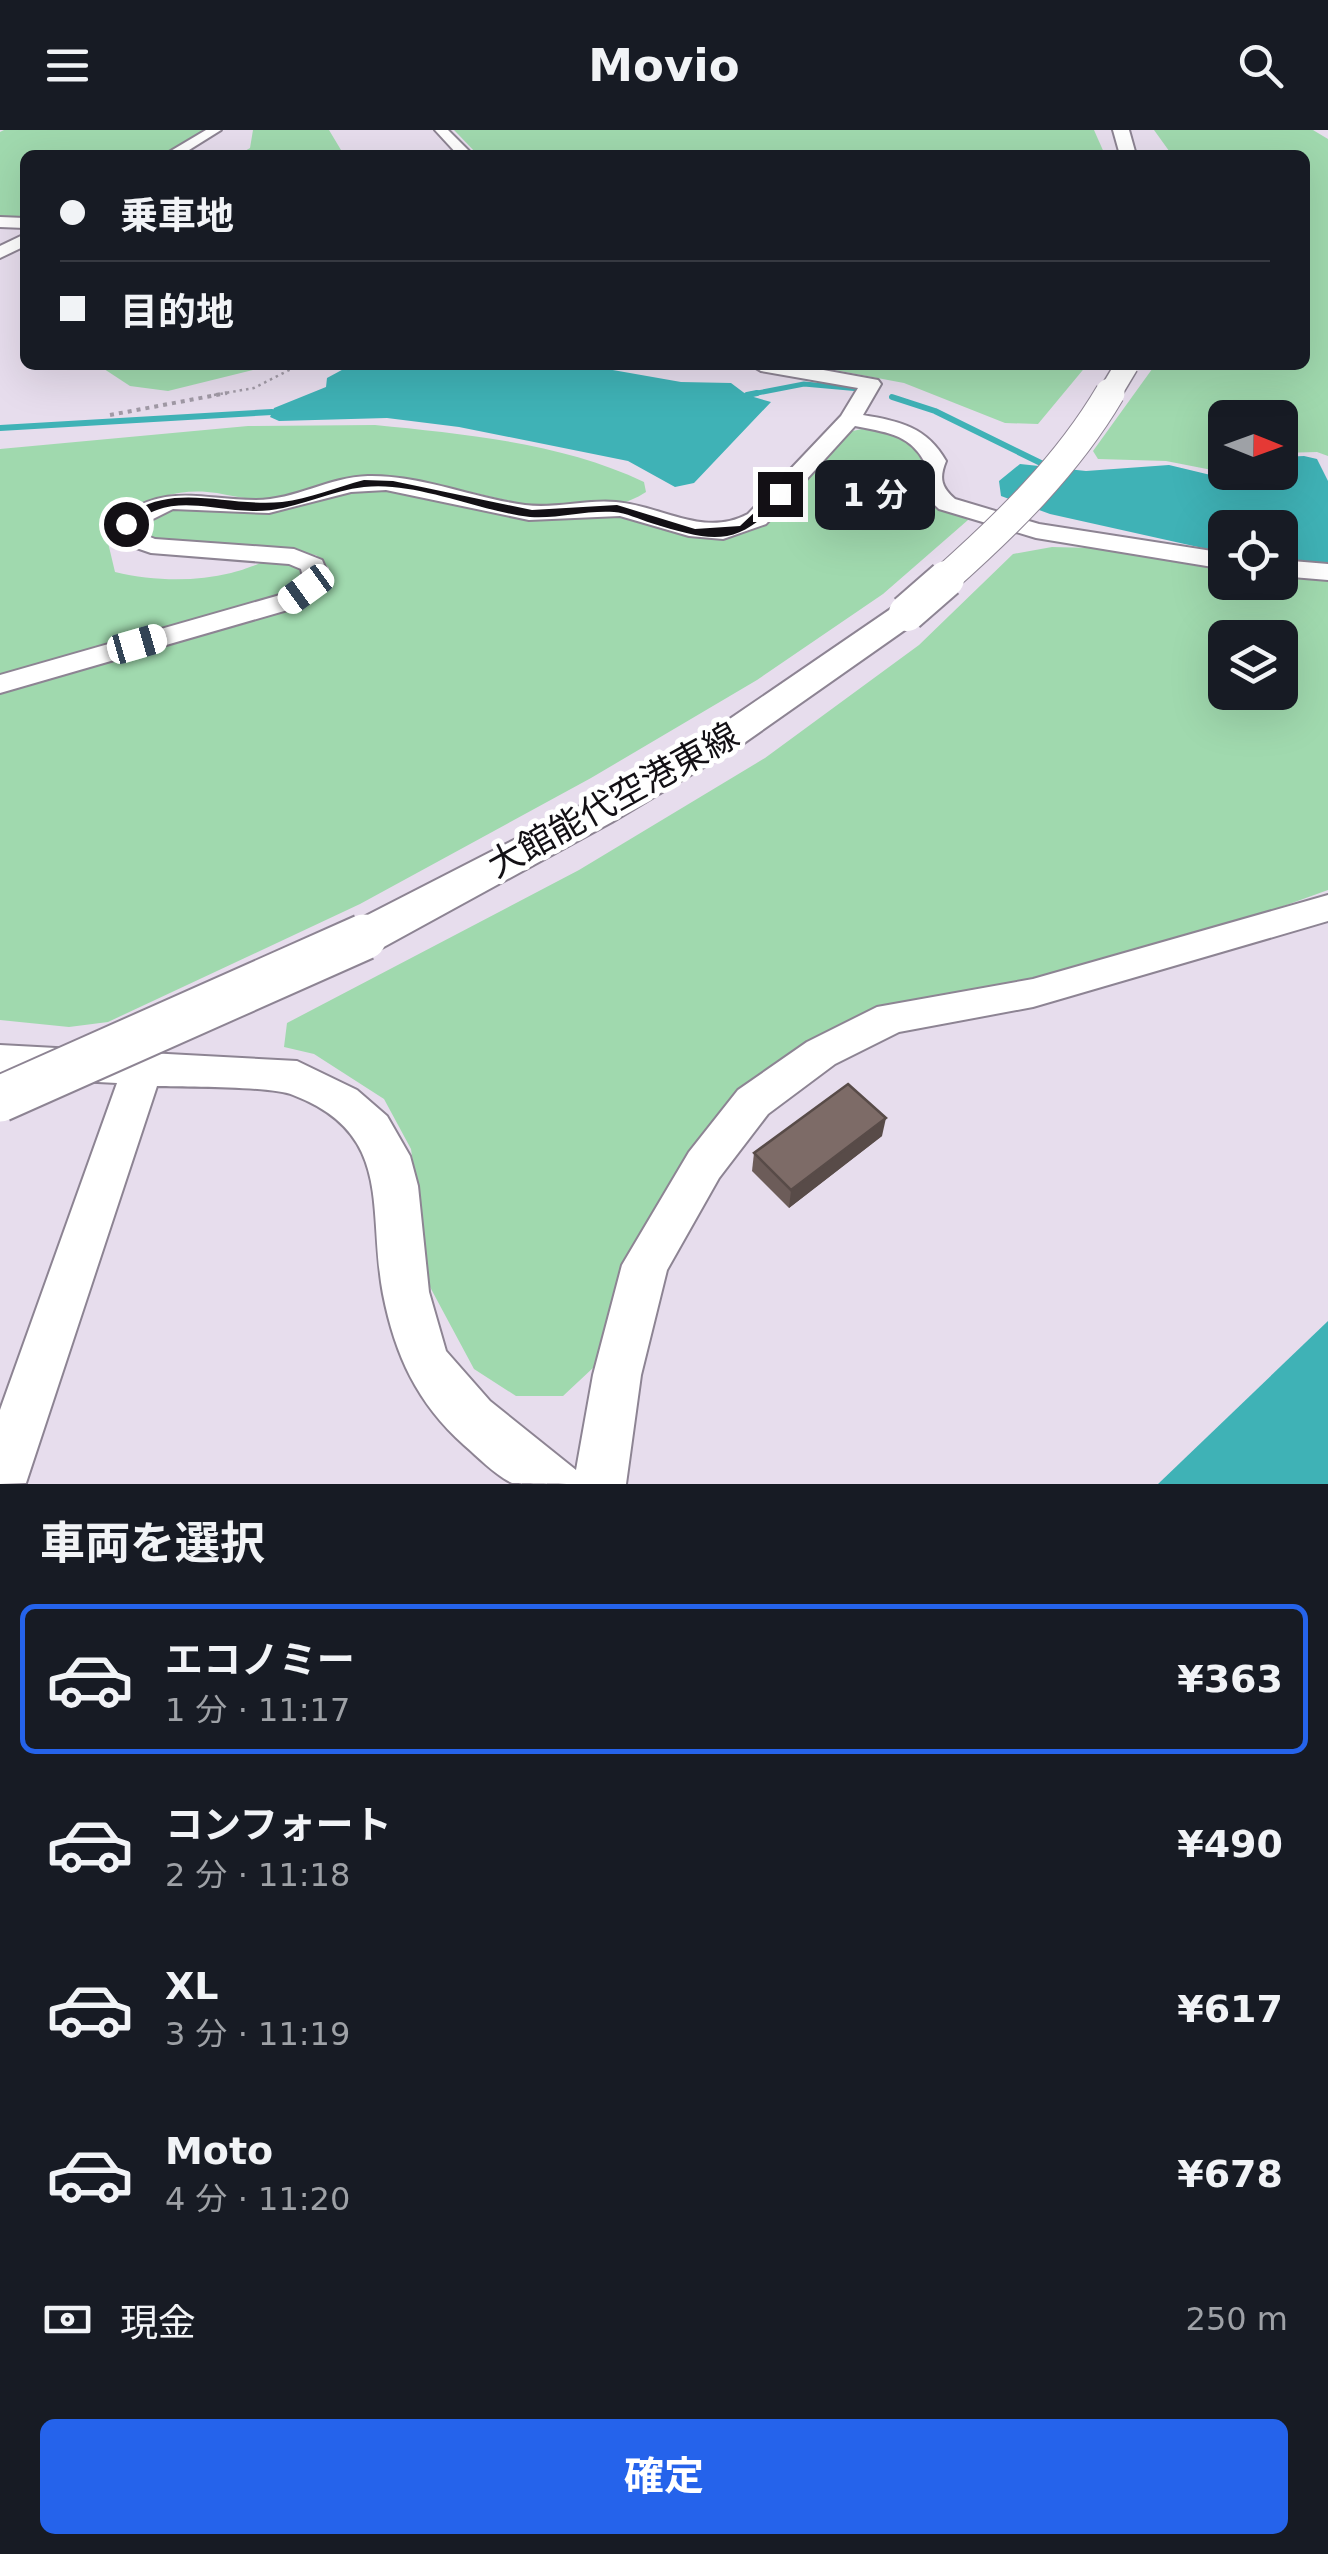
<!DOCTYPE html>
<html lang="ja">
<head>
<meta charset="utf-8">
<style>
	body { margin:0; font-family:"DejaVu Sans","Noto Sans JP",sans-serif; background:#242831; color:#f1f3f6; height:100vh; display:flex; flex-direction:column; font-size:38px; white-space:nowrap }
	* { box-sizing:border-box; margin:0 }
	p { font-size:32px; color:#9ea1a6 }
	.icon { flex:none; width:55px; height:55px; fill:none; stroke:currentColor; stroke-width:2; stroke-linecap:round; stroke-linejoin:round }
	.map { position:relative; height:1354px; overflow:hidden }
	.drawer { display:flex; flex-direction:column; background:#171b24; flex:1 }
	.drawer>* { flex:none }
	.guide { position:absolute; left:20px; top:20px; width:1290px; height:220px; border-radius:15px; box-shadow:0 10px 40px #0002; display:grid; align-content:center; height:220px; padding:0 40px; background:#171b24 }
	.needle { width:65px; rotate:91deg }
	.tools { position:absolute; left:1208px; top:270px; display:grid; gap:20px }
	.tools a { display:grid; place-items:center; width:90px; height:90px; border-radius:15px; background:#171b24; box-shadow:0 10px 40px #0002; font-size:50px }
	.end { position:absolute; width:45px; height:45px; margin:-22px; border:12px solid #131015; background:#fff; box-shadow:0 0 0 5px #fff }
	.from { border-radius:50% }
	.bubble { position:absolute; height:70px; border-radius:15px; background:#171b24; box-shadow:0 10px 40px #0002; font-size:32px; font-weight:700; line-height:70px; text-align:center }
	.car { position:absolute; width:30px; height:60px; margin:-30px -15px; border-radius:12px; box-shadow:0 0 8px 2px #0007; background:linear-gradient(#fff 24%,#345 0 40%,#fff 0 76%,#345 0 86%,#fff 0) }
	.guide b { display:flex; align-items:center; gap:35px; height:95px; font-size:38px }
	.guide b+b { border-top:2px solid #363941 }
	.guide i { width:25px; height:25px; background:#f1f3f6 }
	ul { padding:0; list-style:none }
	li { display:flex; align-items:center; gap:30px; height:150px; margin:0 20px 15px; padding:0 20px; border:5px solid transparent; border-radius:15px }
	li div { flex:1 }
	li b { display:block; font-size:38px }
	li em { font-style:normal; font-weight:700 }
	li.active { border-color:#2563eb }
	li>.icon { width:90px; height:90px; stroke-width:1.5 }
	h2 { padding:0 40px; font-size:45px; line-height:120px }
	.pay { display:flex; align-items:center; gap:25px; height:110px; padding:0 40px; font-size:38px }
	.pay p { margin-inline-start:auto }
	.primary-button { display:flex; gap:20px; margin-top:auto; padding:20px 40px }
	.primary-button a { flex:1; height:115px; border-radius:15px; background:#2563eb; color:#fff; font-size:40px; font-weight:700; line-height:115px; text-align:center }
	header { display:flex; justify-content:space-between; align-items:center; height:130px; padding:0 40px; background:#171b24; font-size:45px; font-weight:700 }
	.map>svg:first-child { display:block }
	.green { fill:#a0d9ae; fill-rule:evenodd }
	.water { fill:#3fb2b6 }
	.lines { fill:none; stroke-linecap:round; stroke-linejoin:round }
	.stream-far1 { stroke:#3fb2b6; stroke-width:5 }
	.stream { stroke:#3fb2b6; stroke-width:6 }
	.minor-casing { stroke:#8d8493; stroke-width:4 }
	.major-casing { stroke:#8d8493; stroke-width:4 }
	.path-far1 { stroke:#a19aa6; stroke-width:2.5; stroke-dasharray:2.5 4; stroke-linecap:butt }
	.path { stroke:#a19aa6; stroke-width:4; stroke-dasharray:4 5; stroke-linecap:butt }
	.minor { fill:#fff; fill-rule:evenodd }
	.major { fill:#fff; fill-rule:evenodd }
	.major-bridge-far3-casing { stroke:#8d8493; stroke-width:25; stroke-linecap:butt }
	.major-bridge-far2-casing { stroke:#8d8493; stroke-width:31; stroke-linecap:butt }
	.major-bridge-far1-casing { stroke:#8d8493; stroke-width:40; stroke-linecap:butt }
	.major-bridge-casing { stroke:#8d8493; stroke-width:49; stroke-linecap:butt }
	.major-bridge-far3 { stroke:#fff; stroke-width:22 }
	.major-bridge-far2 { stroke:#fff; stroke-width:29 }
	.major-bridge-far1 { stroke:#fff; stroke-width:36 }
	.major-bridge { stroke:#fff; stroke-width:45 }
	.wall { fill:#6c5c59 }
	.shaded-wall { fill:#584b48 }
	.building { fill:#7d6b67; stroke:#584b48; stroke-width:2.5 }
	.route { fill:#131015 }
	.labels { text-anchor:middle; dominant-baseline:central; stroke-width:10; stroke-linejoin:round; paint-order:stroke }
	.street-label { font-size:35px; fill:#131015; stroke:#fff }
</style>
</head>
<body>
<header><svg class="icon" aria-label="menu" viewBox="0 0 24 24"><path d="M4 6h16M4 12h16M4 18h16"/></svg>Movio<svg class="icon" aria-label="search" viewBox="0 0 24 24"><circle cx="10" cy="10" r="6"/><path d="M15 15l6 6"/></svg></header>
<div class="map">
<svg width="1328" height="1354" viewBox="0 0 1328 1354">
	<rect width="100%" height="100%" fill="#e7dded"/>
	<g class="green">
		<polygon points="4,0 210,0 166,25 25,25 25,91 0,90 0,2"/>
		<polygon points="253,0 329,0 344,25 238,25 250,18"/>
		<polygon points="454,0 1094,0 1105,25 478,25"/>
		<polygon points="1154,0 1313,0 1328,9 1328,326 1317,322 1280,323 1280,288 1225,288 1225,339 1212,340 1166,331 1098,329 1093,321 1155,235 1305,235 1305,25 1172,25"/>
		<polygon points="98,235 273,235 168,261 130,256"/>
		<polygon points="808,235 1087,235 1038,294 1005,293 904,253"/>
		<path d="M 375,295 C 464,304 563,313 644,352 L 646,362 C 579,406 471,353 398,350 C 359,348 317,367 278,370 C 256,371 238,367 217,363 C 173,356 138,373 105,400 L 115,442 C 153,451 194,452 231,443 C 264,435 260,426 298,435 L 301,443 L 285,463 L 259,474 L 0,545 L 0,319 L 248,296 Z"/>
		<polygon points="862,299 910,306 968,390 883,464 757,550 591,648 360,774 108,892 69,897 0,890 0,562 302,474 326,454 329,438 316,425 162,412 136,402 139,389 174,373 255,381 302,376 350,359 371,357 532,387 634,385 694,407 726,407 751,401 848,302"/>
		<path d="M 1052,417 L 1094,418 L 1225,438 L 1225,452 L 1280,452 L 1280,443 L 1328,447 L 1328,760 L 1281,777 L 997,860 L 880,877 L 780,930 L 704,1005 L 634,1114 L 594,1237 L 563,1266 L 516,1266 L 474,1239 L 430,1157 L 411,1019 L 384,969 L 314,924 L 284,917 L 287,893 L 579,740 L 765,628 L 919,515 L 1013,424 ZM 1225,508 L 1280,508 L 1280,562 L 1225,562 Z"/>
	</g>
	<g class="water">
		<polygon points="351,235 590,236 681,252 731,253 747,265 771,272 694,353 675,357 628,331 459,297 387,288 279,291 270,287 274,278 326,257 327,248"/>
		<polygon points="1304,326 1317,329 1328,351 1328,433 1280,432 1280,398 1225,398 1225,423 1050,384 1001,366 999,351 1020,334 1086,341 1169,335 1219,347 1280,342 1283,327"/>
		<polygon points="1328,1191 1328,1354 1158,1354"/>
	</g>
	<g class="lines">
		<polyline class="stream-far1" points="747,265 804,254 860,259"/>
		<g class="stream">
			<polyline points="747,265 757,263"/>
			<polyline points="892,267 935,281 1049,337"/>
			<polyline points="0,298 272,282"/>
		</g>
		<g class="minor-casing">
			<g id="minor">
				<polygon points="206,0 221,0 181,25 164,25"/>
				<polygon points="435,0 448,0 473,25 458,25"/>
				<polygon points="0,87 25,88 25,98 0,97"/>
				<polygon points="25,104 25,116 0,128 0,116"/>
				<path d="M 751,235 L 796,235 L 878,250 L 881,254 L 863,285 C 899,291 927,297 946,331 C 939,348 941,357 955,369 L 1039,394 L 1225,423 L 1225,439 L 1036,408 L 939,379 L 922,363 L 918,345 L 924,331 C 909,303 883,302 855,296 L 766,394 L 723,409 L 689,406 L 620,386 L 529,390 L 386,360 L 351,362 L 269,383 L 173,379 L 139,396 L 140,403 L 155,409 L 294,419 L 322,430 L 330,449 L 298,477 L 0,563 L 0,545 L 280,465 L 303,447 L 301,439 L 289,434 L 151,423 L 119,412 L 114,394 L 117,389 C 167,352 200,370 256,370 C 295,370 329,347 368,346 C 422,345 472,368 525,375 C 556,379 586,369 616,372 C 663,376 703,408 748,384 L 841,286 L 858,258 L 761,241 Z"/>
				<polygon points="1280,430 1328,434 1328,450 1280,446"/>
				<path d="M 1328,765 L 1328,791 L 1033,877 L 899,902 L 835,934 L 768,984 L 719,1048 L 667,1140 L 641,1245 L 626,1354 C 604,1354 528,1354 512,1353 C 495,1345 478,1327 464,1315 C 417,1273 395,1225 383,1164 C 367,1080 395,1004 293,965 C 271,956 186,957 157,956 L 26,1353 L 0,1354 L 0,1280 L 117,953 L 0,947 L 0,915 L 297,931 L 357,960 L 387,986 L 410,1026 L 418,1056 L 429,1162 L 446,1221 L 490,1271 L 576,1340 L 593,1245 L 622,1135 L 689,1022 L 738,960 L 807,912 L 877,877 L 1033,849 Z"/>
			</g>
		</g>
		<g class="major-casing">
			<g id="major">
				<polygon points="1113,0 1129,0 1136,25 1120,25"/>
				<polygon points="907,473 919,476 924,483 919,490 744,613 612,692 380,819 364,823 348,819 342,807 348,795 584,674 718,597 895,476"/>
			</g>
		</g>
		<polyline class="path-far1" points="214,265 254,258 299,235"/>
		<polyline class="path" points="110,285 227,263"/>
		<use href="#minor" class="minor"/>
		<use href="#major" class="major"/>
		<g class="major-bridge-far3-casing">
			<polyline id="major-bridge-far3" points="1109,265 1127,235"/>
		</g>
		<g class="major-bridge-far2-casing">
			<path id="major-bridge-far2" d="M 943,451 C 1006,395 1067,336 1110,263"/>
		</g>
		<g class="major-bridge-far1-casing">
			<polyline id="major-bridge-far1" points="907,483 946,449"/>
		</g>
		<g class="major-bridge-casing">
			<polyline id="major-bridge" points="0,969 364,807"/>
		</g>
		<use href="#major-bridge-far3" class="major-bridge-far3"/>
		<use href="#major-bridge-far2" class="major-bridge-far2"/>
		<use href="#major-bridge-far1" class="major-bridge-far1"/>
		<use href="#major-bridge" class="major-bridge"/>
	</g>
	<polygon class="wall" points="882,1006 789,1078 752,1041 754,1023"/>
	<polygon class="shaded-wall" points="886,988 882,1006 789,1078 791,1060"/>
	<polygon class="building" points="848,954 886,988 791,1060 754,1023"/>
	<path class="route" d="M 364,350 L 393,351 L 532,380 L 617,375 L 695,399 L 740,396 L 776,362 L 786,364 C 738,418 716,413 651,393 C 639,389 626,383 614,382 C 586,380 558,389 530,387 C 478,381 416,351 364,357 C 326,361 293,382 253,381 C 206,380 169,362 130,396 L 119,394 C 164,347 226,378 282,372 C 309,369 337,357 364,350 Z"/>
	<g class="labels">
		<g class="street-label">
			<text transform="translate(613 670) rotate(-29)">大館能代空港東線</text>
		</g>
	</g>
</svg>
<div class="tools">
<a><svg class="needle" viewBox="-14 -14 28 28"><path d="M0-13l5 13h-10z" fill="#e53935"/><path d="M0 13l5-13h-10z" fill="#9ea1a6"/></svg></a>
<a><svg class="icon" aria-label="locate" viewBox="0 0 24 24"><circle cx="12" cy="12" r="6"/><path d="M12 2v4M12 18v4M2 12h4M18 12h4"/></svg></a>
<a><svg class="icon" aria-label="layers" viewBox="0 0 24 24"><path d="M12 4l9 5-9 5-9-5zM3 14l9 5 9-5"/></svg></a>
</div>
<i class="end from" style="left:126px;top:394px"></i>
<i class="end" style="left:780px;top:364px"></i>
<div class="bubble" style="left:815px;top:330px;width:120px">1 分</div>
<i class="car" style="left:306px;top:459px;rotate:234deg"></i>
<i class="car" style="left:137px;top:514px;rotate:74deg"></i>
<div class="guide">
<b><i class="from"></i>乗車地</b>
<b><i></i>目的地</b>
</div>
</div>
<section class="drawer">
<h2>車両を選択</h2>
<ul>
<li class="active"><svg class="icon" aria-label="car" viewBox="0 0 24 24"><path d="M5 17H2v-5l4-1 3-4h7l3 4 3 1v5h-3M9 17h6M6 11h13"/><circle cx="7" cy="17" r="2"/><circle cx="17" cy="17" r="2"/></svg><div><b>エコノミー</b><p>1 分 · 11:17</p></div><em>¥363</em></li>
<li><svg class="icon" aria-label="car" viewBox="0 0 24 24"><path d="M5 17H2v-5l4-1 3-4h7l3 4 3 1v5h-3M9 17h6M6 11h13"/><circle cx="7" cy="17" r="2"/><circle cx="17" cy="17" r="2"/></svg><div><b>コンフォート</b><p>2 分 · 11:18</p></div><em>¥490</em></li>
<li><svg class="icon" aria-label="car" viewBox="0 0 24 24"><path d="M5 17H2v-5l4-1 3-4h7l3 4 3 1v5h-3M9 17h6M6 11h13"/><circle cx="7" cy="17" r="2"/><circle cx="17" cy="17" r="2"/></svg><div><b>XL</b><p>3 分 · 11:19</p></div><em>¥617</em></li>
<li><svg class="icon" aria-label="car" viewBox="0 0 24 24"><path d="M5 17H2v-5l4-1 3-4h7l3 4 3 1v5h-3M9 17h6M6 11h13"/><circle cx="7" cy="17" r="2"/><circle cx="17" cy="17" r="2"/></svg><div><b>Moto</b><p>4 分 · 11:20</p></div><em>¥678</em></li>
</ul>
<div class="pay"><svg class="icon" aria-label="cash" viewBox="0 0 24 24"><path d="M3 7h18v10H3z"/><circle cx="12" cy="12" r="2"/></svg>現金<p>250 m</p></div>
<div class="primary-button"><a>確定</a></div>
</section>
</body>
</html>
